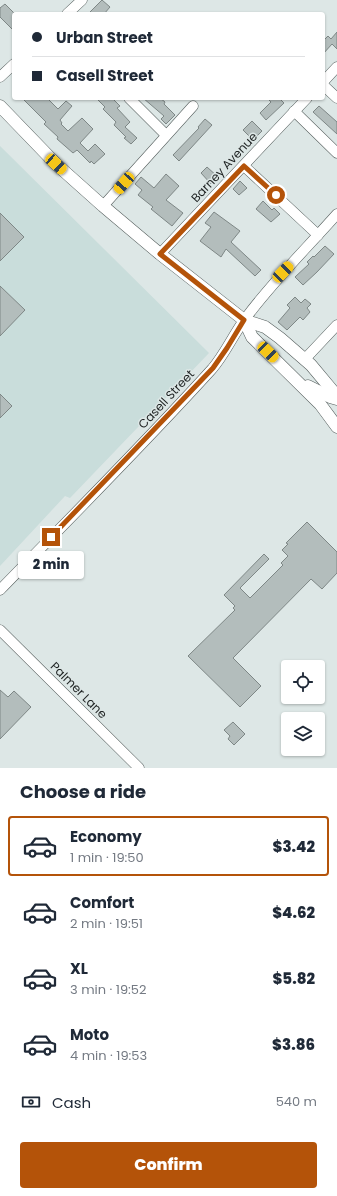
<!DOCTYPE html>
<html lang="en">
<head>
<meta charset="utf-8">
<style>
	body { margin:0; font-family:Poppins,sans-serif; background:#f6f6f7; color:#1f2937; height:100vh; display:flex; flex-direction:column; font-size:15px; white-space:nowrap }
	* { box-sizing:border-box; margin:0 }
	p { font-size:13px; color:#747a83 }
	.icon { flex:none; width:22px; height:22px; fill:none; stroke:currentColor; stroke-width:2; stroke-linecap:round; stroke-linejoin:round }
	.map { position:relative; height:768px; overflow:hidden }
	.drawer { display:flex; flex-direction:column; background:#fff; flex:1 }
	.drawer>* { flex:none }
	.hud { position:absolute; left:12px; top:12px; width:313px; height:88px; border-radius:4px; box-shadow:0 1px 3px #0004; display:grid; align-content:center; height:88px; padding:0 20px; background:#fff }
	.controls { position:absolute; left:281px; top:660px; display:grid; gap:8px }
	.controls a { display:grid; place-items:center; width:44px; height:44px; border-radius:4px; background:#fff; box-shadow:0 1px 3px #0004; font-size:20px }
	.end { position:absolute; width:18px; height:18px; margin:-9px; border:5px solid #b45309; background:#fff; box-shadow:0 0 0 2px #fff }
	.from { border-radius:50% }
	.bubble { position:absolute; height:28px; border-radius:4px; background:#fff; box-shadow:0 1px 3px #0004; font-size:13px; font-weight:800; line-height:28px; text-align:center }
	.car { position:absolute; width:12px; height:24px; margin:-12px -6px; border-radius:5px; box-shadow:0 0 3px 1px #0007; background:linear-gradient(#f5c518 24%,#345 0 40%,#f5c518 0 76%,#345 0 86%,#f5c518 0) }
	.hud b { display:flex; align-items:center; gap:14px; height:38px; font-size:15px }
	.hud b+b { border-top:1px solid #e0e1e3 }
	.hud i { width:10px; height:10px; background:#1f2937 }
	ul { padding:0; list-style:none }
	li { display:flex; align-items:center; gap:12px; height:60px; margin:0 8px 6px; padding:0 12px; border:2px solid transparent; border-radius:4px }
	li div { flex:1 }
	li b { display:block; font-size:15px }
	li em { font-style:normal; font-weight:800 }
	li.current { border-color:#b45309 }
	li>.icon { width:36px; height:36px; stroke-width:1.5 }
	h2 { padding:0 20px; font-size:18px; line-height:48px }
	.pay { display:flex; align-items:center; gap:10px; height:44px; padding:0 20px; font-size:15px }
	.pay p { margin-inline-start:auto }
	.primary-button { display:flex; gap:8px; margin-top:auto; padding:8px 20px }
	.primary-button a { flex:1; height:46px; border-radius:4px; background:#b45309; color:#fff; font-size:16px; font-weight:800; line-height:46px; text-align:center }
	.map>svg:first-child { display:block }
	.built { fill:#c9dddb }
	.building { fill:#b3bdbc; stroke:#7e8786 }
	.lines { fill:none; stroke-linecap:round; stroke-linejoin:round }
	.minor-casing { stroke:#555e5d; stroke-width:11 }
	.major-casing { stroke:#555e5d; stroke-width:13 }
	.minor { stroke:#fff; stroke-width:10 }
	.major { stroke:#fff; stroke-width:12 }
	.route { stroke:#b45309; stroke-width:5 }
	.labels { text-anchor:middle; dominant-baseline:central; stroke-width:3; stroke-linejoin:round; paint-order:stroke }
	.street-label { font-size:12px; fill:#1d2121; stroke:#dde7e6 }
</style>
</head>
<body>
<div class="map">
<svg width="337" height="768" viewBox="0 0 337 768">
	<rect width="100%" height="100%" fill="#dde7e6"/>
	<polygon class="built" points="0,146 209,353 70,498 65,496 0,566"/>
	<g class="building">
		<polygon points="102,0 110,7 104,14 88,14"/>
		<polygon points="5,4 14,13 14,31 0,17 0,8"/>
		<polygon points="337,32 337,49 332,44 323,54 323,41 328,36 331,39"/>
		<polygon points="22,98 47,98 58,109 66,101 72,106 60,120 62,123 61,124 68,131 82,118 93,129 80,143 88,151 95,144 105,154 94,164 91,161 90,163 77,150 73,153 57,139 58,137 44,124 46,122"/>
		<polygon points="96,98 112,98 120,106 117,108 130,122 125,127 137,138 131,144 124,138 126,137 114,125 116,122 103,109 105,107"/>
		<polygon points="143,98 160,98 165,102 164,104 175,115 166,124 161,119 164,116"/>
		<polygon points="267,98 279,98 284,103 266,120 260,113 271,102"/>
		<polygon points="319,106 337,122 337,134 313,112"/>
		<polygon points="205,119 212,125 179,161 173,155 199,128 198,127"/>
		<polygon points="252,121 262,131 253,140 243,130"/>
		<polygon points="207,167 218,177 211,184 201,173"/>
		<polygon points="166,174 179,186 166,200 183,213 172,226 151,209 153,207 138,195 142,190 135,184 141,177 154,188"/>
		<polygon points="240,181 247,188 239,195 233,189"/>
		<polygon points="263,201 272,210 274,208 280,214 271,222 256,209"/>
		<polygon points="214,212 240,231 231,242 261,270 255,276 226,249 221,257 200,241 211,227 205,223"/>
		<polygon points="0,213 24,237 0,261"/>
		<polygon points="325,246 334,254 317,272 303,285 295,277 309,264 307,262 313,256 314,257"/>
		<polygon points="0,286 25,310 0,336"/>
		<polygon points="295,297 301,303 305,299 311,304 307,308 310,312 303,320 300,317 287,330 278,322 290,308 287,305"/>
		<polygon points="0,394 12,406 0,418"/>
		<polygon points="307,522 337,552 337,573 322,589 311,579 233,658 261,686 240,707 188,656 235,610 233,608 235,606 224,595 264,554 269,559 240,588 250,598 283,565 281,563 288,556 282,550 288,544 286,543"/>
		<polygon points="0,690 8,697 14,691 31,707 0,739"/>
		<polygon points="233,722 245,734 234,745 228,739 230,736 224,730"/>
	</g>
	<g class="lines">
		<g class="minor-casing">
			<g id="minor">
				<polyline points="67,14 82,0"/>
				<polyline points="0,77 14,64"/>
				<polyline points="323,82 337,67"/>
				<polyline points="323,85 337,98"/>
				<polyline points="129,98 166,135"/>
				<polyline points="294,111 337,153"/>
				<polyline points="244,166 318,235"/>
				<polyline points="103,206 193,106"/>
				<polyline points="160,254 307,98"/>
				<polyline points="305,359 337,325"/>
				<path d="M 0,590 C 71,517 143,445 212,369 C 225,354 233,335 245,319 C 273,281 306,249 337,214"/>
				<polyline points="0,630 139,768"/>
			</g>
		</g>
		<g class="major-casing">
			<g id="major">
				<polyline points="0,106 56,164 103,206 160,254 244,320 265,327 280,338 311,365 337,396"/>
				<polyline points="244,320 252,337 320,404 337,427"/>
				<polyline points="308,386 330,397 337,399"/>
			</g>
		</g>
		<use href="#minor" class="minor"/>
		<use href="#major" class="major"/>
	</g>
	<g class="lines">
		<polyline class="route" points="51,537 213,368 227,348 244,320 160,254 244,166 276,195"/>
	</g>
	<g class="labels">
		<g class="street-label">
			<text transform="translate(224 167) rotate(-47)">Barney Avenue</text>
			<text transform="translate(166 399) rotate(-47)">Casell Street</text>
			<text transform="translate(79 690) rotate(45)">Palmer Lane</text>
		</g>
	</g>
</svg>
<div class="controls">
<a><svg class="icon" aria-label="locate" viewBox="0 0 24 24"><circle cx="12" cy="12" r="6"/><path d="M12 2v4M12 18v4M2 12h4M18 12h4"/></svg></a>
<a><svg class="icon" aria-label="layers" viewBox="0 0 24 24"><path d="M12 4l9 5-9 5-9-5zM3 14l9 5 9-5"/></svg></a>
</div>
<i class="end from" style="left:276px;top:195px"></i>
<i class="end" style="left:51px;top:537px"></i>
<div class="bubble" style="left:18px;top:551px;width:66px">2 min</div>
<i class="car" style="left:56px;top:164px;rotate:132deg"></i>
<i class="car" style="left:124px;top:183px;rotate:221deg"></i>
<i class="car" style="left:283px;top:272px;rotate:44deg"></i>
<i class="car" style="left:268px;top:352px;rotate:134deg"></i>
<div class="hud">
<b><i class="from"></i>Urban Street</b>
<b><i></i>Casell Street</b>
</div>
</div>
<section class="drawer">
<h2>Choose a ride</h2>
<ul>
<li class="current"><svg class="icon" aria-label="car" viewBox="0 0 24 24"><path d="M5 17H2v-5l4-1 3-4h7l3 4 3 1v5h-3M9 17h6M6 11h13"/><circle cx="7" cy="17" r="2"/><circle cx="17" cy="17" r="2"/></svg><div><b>Economy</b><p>1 min · 19:50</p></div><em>$3.42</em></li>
<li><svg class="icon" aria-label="car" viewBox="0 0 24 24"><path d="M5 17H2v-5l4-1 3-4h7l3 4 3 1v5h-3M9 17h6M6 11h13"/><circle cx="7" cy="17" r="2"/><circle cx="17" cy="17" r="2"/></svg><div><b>Comfort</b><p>2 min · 19:51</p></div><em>$4.62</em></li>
<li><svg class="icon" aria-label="car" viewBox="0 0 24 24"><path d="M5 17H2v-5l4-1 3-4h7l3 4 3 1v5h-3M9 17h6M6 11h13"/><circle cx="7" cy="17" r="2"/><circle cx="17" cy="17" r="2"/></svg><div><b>XL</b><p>3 min · 19:52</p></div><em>$5.82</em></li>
<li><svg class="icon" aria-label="car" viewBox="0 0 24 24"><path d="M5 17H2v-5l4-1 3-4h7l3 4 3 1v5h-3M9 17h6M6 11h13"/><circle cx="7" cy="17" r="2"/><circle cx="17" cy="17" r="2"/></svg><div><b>Moto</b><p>4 min · 19:53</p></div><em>$3.86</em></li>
</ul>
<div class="pay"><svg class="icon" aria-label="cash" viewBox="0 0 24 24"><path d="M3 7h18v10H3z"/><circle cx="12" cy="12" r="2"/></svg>Cash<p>540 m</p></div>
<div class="primary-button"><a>Confirm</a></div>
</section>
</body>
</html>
